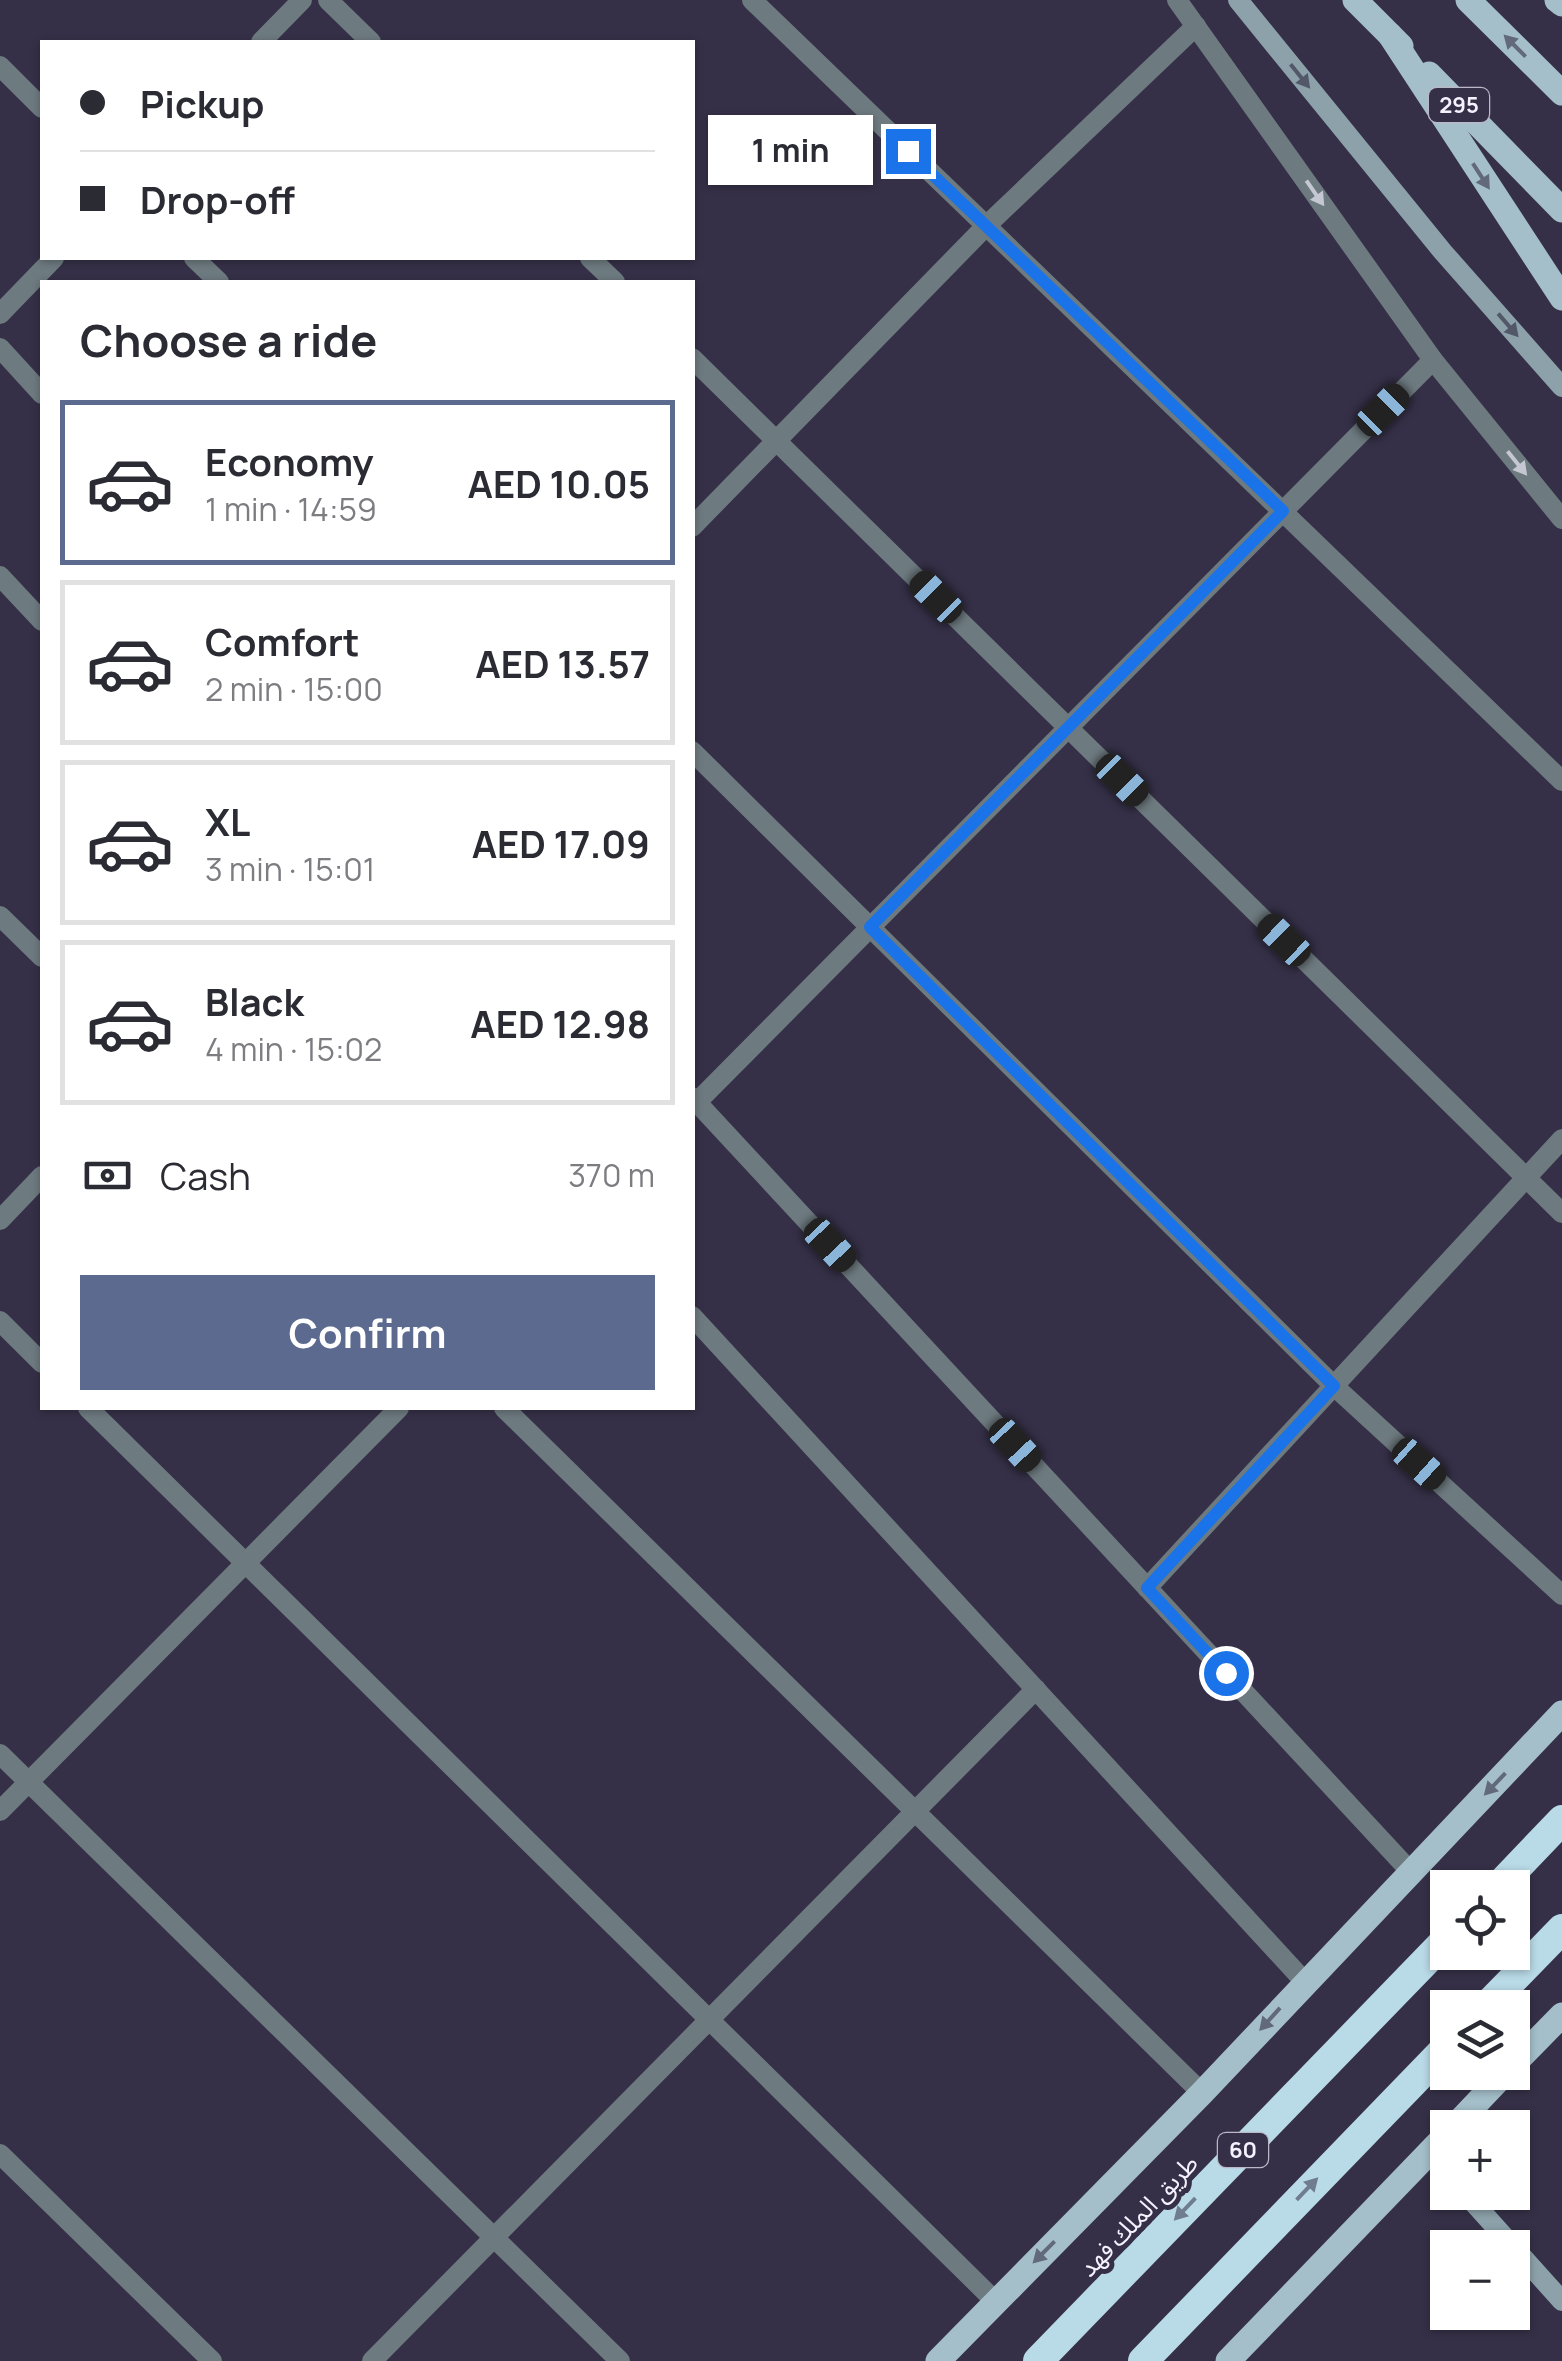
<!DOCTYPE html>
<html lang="en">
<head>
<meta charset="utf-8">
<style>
	body { margin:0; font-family:Manrope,"Noto Sans Arabic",sans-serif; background:#f7f7f7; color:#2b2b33; height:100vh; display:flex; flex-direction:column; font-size:38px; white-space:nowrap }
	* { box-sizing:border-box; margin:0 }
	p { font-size:32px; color:#7c7c81 }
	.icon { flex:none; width:55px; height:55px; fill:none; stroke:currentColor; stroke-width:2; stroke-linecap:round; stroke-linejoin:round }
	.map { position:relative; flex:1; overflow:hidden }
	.sheet { position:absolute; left:40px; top:280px; width:655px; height:1130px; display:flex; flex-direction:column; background:#fff; border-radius:0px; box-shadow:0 2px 8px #0004 }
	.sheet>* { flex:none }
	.banner { position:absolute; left:40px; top:40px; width:655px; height:220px; border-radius:0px; box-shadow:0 2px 8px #0004; display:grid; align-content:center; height:220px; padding:0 40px; background:#fff }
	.buttons { position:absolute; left:1430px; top:1870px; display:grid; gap:20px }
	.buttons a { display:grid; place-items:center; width:100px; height:100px; border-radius:0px; background:#fff; box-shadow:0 2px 8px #0004; font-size:50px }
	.end { position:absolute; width:45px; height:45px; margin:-22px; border:12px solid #1a73e8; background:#fff; box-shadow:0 0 0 5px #fff }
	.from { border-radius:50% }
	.bubble { position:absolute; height:70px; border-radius:0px; background:#fff; box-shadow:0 2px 8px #0004; font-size:32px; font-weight:700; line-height:70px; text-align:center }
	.car { position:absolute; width:30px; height:60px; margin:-30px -15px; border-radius:12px; box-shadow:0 0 8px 2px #0007; background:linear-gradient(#222 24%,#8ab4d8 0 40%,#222 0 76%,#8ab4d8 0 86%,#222 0) }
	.banner b { display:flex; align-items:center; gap:35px; height:95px; font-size:38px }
	.banner b+b { border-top:2px solid #e1e1e2 }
	.banner i { width:25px; height:25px; background:#2b2b33 }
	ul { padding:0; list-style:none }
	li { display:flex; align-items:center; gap:30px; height:165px; margin:0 20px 15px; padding:0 20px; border:5px solid #e1e1e2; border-radius:0px }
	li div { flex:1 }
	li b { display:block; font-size:38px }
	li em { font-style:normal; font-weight:700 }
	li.on { border-color:#5b6a8e }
	li>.icon { width:90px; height:90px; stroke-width:1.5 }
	h2 { padding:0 40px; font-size:45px; line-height:120px }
	.pay { display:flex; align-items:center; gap:25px; height:110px; padding:0 40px; font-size:38px }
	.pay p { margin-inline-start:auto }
	.cta { display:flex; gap:20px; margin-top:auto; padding:20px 40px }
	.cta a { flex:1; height:115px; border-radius:0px; background:#5b6a8e; color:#fff; font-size:40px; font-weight:700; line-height:115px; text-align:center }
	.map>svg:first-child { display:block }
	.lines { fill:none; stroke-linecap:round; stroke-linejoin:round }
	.street { stroke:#6d7a7f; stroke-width:20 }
	.secondary { stroke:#8ca1a9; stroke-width:20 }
	.primary { stroke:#a4bfca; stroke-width:25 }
	.highway { stroke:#b9dae7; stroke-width:30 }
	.oneway { fill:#61697b }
	.oneway2 { fill:#535869 }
	.oneway3 { fill:#c5c8d2 }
	.oneway4 { fill:#707c8f }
	.route { stroke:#1a73e8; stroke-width:12 }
	.labels { text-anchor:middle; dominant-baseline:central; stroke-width:10; stroke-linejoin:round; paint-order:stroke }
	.shield { fill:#353047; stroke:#bbb8c7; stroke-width:2.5 }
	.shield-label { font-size:22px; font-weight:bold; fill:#f4f2fe }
	.street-label { font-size:25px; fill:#f4f2fe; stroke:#353047 }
</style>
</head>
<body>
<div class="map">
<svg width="1562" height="2361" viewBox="0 0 1562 2361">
	<rect width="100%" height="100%" fill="#353047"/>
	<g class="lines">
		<g class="street">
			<polyline points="328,0 371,42"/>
			<polyline points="752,0 1562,781"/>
			<polyline points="1177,0 1433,360 1562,519"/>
			<polyline points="261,42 302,0"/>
			<polyline points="0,66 42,108"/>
			<polyline points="194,258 219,282"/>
			<polyline points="590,258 615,282"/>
			<polyline points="0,314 54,258"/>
			<polyline points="0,348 42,394"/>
			<polyline points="692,358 1562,1213"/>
			<polyline points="692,527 986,226 1196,26"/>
			<polyline points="0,576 42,621"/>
			<polyline points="692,751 1334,1386 1562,1595"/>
			<polyline points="0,916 42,957"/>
			<polyline points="692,1097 1411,1872"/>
			<polyline points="697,1102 1433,360"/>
			<polyline points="0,1220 42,1176"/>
			<polyline points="692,1316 1304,1981"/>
			<polyline points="0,1321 42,1363"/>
			<polyline points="88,1408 995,2301"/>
			<polyline points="504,1408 1202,2093"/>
			<polyline points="1147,1588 1562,1139"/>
			<polyline points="0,1754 620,2361"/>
			<polyline points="0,1811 399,1408"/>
			<polyline points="0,2154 212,2361"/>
			<polyline points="372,2361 1036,1689"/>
		</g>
		<g class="secondary">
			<polyline points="1238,0 1443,252 1562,387"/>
			<polyline points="1428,2153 1448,2175"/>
			<polyline points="1464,2192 1562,2301"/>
		</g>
		<g class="primary">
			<polyline points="1355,0 1401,46"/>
			<polyline points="1468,0 1562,93"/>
			<polyline points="1557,0 1562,4"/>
			<polyline points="1390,35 1562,298"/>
			<polyline points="1429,74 1562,210"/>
			<polyline points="1512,2066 1562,2015"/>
			<polyline points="1453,2128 1506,2072"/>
			<polyline points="938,2361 1202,2093 1562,1713"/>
			<polyline points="1228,2361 1448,2133"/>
		</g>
		<g class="highway">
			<polyline points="1497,1888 1562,1820"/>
			<polyline points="1485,2008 1562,1929"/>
			<polyline points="1038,2361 1448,1938"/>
			<polyline points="1143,2361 1448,2046"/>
		</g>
	</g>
	<defs><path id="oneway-solid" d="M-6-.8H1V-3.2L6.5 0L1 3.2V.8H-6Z" transform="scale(2.5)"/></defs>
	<g class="oneway">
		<use href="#oneway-solid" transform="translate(1515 46) rotate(-135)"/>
		<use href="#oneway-solid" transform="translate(1481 176) rotate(57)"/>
		<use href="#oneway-solid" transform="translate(1495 1784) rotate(134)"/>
		<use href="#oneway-solid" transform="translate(1270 2019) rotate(132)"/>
		<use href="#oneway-solid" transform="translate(1044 2252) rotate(135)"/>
	</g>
	<g class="oneway2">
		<use href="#oneway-solid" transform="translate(1300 76) rotate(51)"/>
		<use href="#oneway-solid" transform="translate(1508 325) rotate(49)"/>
	</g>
	<g class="oneway3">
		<use href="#oneway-solid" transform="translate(1315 193) rotate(55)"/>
		<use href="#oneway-solid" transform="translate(1517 463) rotate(51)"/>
	</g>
	<g class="oneway4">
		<use href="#oneway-solid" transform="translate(1307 2189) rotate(-46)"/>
		<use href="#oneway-solid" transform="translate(1185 2209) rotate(134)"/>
	</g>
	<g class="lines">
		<polyline class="route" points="908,151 1283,511 870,927 1334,1386 1147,1588 1226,1673"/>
	</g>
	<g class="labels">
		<g class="shield">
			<rect x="1429" y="88" width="60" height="34" rx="8"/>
			<rect x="1218" y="2133" width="50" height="34" rx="8"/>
		</g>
		<g class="shield-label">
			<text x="1459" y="105">295</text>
			<text x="1243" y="2150">60</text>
		</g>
		<g class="street-label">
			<text transform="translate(1138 2215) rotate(-46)">طريق الملك فهد</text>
		</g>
	</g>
</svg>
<div class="buttons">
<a><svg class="icon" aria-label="locate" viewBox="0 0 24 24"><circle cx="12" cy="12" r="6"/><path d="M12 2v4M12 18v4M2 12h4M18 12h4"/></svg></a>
<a><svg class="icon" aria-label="layers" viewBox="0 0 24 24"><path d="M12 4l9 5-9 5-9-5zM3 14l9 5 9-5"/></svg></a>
<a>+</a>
<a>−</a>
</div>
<i class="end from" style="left:1226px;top:1673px"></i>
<i class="end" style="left:908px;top:151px"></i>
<div class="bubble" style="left:708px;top:115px;width:165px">1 min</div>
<i class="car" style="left:1383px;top:410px;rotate:45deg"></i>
<i class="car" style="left:936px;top:597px;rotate:315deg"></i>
<i class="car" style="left:1122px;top:780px;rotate:135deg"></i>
<i class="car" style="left:1284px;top:940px;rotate:314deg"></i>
<i class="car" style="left:830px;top:1245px;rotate:137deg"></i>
<i class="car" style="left:1015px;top:1445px;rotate:137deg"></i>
<i class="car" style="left:1419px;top:1464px;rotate:132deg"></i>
<div class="banner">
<b><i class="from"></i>Pickup</b>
<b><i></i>Drop-off</b>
</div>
<section class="sheet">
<h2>Choose a ride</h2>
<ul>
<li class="on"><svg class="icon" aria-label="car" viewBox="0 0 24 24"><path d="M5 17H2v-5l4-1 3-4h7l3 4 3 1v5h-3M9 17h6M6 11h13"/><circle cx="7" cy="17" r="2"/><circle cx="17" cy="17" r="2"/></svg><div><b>Economy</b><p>1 min · 14:59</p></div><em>AED 10.05</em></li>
<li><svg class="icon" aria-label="car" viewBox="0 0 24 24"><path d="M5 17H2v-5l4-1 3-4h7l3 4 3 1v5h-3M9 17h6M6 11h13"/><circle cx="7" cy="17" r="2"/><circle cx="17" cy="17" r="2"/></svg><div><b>Comfort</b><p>2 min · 15:00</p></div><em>AED 13.57</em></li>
<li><svg class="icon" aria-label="car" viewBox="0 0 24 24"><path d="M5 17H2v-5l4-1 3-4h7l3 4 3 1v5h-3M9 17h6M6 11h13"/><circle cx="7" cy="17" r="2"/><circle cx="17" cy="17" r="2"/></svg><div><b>XL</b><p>3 min · 15:01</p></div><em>AED 17.09</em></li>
<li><svg class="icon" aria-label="car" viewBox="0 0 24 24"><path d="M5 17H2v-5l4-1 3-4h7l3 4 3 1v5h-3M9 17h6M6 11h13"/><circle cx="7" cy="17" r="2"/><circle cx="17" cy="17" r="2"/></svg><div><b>Black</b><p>4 min · 15:02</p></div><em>AED 12.98</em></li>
</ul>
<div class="pay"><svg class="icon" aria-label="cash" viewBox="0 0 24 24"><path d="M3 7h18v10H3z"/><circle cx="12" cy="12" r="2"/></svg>Cash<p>370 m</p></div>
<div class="cta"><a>Confirm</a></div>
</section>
</div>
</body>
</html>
